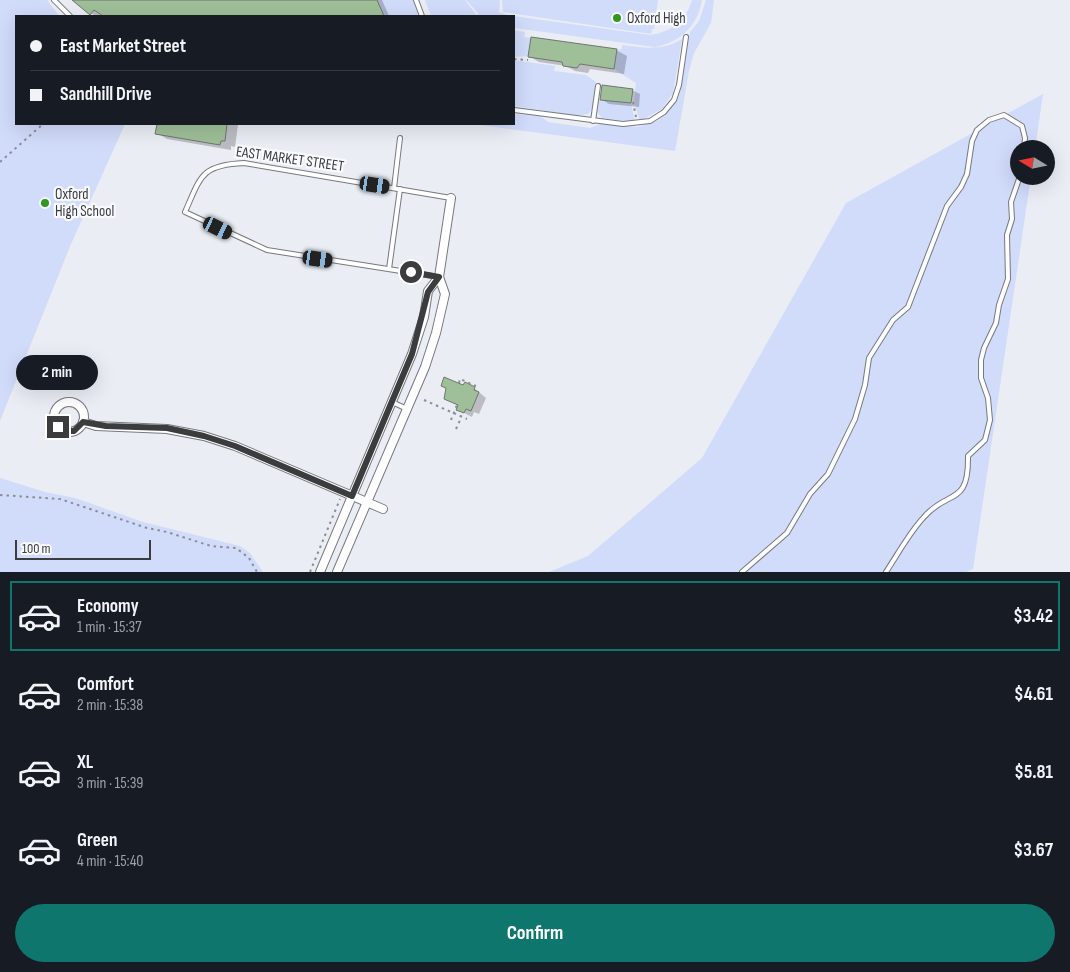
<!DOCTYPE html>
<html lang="en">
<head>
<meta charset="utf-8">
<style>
	body { margin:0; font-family:"Sofia Sans Condensed",sans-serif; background:#242831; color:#f1f3f6; height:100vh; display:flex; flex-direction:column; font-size:19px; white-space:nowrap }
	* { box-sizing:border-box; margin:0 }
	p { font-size:16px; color:#9ea1a6 }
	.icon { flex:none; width:28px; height:28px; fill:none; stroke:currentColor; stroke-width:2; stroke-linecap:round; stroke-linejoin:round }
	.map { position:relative; height:572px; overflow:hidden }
	.side { display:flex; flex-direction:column; background:#171b24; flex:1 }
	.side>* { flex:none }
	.guide { position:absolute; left:15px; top:15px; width:500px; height:110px; border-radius:0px; box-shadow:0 5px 20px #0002; display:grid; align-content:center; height:110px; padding:0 15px; background:#171b24 }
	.needle { width:32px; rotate:280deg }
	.controls { position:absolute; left:1010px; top:140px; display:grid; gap:10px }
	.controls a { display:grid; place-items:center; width:45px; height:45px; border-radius:50%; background:#171b24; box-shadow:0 5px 20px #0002; font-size:25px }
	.scale { position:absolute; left:15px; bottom:12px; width:136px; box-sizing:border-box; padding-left:5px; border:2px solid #3b3c3e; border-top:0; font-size:14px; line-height:18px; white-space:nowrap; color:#3b3c3e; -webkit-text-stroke:4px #f8fafe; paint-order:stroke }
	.end { position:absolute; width:22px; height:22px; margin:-11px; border:6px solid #3b3c3e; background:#fff; box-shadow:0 0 0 2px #fff }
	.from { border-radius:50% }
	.bubble { position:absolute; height:35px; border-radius:18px; background:#171b24; box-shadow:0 5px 20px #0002; font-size:16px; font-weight:700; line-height:35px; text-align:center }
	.car { position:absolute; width:15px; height:30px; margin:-15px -8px; border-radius:6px; box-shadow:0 0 4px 1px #0007; background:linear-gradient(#222 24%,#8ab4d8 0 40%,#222 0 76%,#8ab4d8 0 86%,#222 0) }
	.guide b { display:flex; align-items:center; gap:18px; height:48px; font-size:19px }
	.guide b+b { border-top:1px solid #363941 }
	.guide i { width:12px; height:12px; background:#f1f3f6 }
	ul { padding:9px 0 0; list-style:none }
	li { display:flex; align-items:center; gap:15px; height:70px; margin:0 10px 8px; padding:0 5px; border:2px solid transparent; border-radius:0px }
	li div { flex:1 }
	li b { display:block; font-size:19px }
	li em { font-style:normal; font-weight:700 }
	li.on { border-color:#0f766e }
	li>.icon { width:45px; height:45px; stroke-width:1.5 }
	.cta { display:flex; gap:10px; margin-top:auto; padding:10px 15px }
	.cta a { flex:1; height:58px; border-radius:30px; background:#0f766e; color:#fff; font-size:20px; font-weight:700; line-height:58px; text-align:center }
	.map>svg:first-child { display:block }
	.green { fill:#d1dbfa }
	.shadow { fill:#0003 }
	.building { fill:#9ebf98; stroke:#717570 }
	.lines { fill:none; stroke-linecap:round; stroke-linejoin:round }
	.lane-casing { stroke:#76797f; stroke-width:6 }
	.street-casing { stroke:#76797f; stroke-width:10 }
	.path { stroke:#8c8e92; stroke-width:2; stroke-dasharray:2.5 4; stroke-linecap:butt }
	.lane { stroke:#fff; stroke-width:4 }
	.street { stroke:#fff; stroke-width:8 }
	.route { stroke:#3b3c3e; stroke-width:6 }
	.poi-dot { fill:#31981f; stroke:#f8fafe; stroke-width:2 }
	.labels { text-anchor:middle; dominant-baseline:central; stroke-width:4.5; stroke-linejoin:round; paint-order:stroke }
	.poi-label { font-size:15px; fill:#3b3c3e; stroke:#f8fafe; text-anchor:start }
	.street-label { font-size:15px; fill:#3b3c3e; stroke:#f8fafe }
</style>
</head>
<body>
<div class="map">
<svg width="1070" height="572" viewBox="0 0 1070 572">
	<rect width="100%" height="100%" fill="#eaedf4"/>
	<g class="green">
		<polygon points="0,0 47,0 59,16 16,16 16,124 125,124 71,244 0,421"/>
		<polygon points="377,0 413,0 419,16 384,16"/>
		<polygon points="425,0 465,0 477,16 431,16"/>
		<path d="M 466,0 L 500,0 L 499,12 L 507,15 L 650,35 C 671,32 686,21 692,0 L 702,0 C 698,25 681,42 655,47 L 514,28 L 514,16 L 478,16 L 478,13 Z"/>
		<polygon points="502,0 658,0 654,29 652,29 651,34 503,12"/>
		<polygon points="706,0 714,0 711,23 694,53 689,71 675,151 472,124 514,124 514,114 540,116 548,122 590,128 600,124 638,127 657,121 669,110 679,95 690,32 699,21"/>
		<polygon points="514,30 525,32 524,37 531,38 528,56 514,57"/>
		<path d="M 682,39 L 673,93 L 662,109 L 640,121 L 634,102 L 636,83 L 614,69 L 617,50 L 622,49 L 622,45 C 644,48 663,51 682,39 Z"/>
		<polygon points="514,60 555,66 554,71 586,75 596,82 592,109 588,114 577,116 514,106"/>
		<polygon points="1043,94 1035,149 1019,149 1019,176 1031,176 973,569 966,572 549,572 588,556 702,458 846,203"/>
		<polygon points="598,100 631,103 635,122 602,118 597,112"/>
		<polygon points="0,478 45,492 75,498 143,522 240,546 250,553 263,572 0,572"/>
	</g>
	<g class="shadow">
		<polygon points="74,0 382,0 389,16 105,16 102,14 95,16"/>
		<polygon points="616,50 627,56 624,74 590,69 588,73 575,71 566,66 539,62 529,56"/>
		<polygon points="632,90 640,94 639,107 609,104 601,99"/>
		<polygon points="158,124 235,124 238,125 235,147 231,146 231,150 167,139 157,133"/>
		<polygon points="464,387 474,388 486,398 479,414 474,412 472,417 466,414 458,409 459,406 445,398"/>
	</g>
	<g class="building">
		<polygon points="72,0 377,0 384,16 103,16 94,10 90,15"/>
		<polygon points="531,37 617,49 614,69 580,64 577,68 563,66 562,62 528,57"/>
		<polygon points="602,85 633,89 631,103 600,100"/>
		<polygon points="157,124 227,124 225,141 221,141 220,145 155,134"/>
		<polygon points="444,377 463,385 465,382 475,387 474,390 479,392 471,411 466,409 464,413 456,410 458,405 444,399 446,388 441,386"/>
	</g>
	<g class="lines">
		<g class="lane-casing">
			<g id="lane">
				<polyline points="54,0 70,16"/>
				<polyline points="416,0 422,16"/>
				<polyline points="514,110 623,124 650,121 664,112 674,100 679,85 686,37"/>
				<polyline points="593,121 598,86"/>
				<polyline points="394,188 400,138"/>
				<polyline points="389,269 400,189"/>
				<path d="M 439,277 L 267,250 L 185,212 C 201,176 201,165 244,163 L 451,198"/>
				<polyline points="392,402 407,409"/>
				<polyline points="742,572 787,533 810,494 828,474 855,419 865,385 869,358 893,320 908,307 947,206 961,187 967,174 972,141 977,130 989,120 1004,115 1022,126 1025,138 1024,149"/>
				<path d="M 886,572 C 898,554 909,533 924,517 C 948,489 969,507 968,456 L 985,440 L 990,420 L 988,398 L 981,378 L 981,360 L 984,348 L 996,323 L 999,305 L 1008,279 L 1007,235 L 1012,219 L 1011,202 L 1020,176"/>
			</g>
		</g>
		<g class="street-casing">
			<g id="street">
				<circle cx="69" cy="417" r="15"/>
				<polyline points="83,422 96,426 167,429 204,436 235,446 383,509"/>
				<polyline points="320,572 412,354 424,317 428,291 439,277"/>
				<polyline points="337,572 425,367 436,333 445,294 439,277 451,198"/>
			</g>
		</g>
		<g class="path">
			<polyline points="514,59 528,60"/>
			<polyline points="633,102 636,117"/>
			<polyline points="0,162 43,124"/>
			<polyline points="459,383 460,379 476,386"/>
			<polyline points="424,400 467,419"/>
			<polyline points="451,420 457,405"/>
			<polyline points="456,429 461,418"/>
			<polyline points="0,495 60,499 147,528 167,532 211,546 236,548 249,558 257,572"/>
			<polyline points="310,572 340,499"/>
		</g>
		<use href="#lane" class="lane"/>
		<use href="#street" class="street"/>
	</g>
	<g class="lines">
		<polyline class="route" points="58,427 66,431 74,431 83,422 106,426 167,428 204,436 235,446 352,496 412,354 428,292 439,277 411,272"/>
	</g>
	<g class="poi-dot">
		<circle cx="617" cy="18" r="5"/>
		<circle cx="45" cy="203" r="5"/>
	</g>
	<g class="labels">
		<g class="poi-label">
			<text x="627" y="18">Oxford High</text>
			<text x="55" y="194">Oxford<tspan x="55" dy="17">High School</tspan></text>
		</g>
		<g class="street-label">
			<text transform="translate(290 159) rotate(8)">EAST MARKET STREET</text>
		</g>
	</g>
</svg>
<div class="controls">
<a><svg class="needle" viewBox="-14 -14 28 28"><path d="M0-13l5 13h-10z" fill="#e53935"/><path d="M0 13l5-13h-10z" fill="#9ea1a6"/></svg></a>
</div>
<div class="scale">100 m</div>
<i class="end from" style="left:411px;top:272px"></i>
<i class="end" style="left:58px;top:427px"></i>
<div class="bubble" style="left:16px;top:355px;width:82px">2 min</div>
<i class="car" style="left:375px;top:185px;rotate:99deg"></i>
<i class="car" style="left:218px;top:228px;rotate:116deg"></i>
<i class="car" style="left:318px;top:259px;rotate:98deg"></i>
<div class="guide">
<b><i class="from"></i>East Market Street</b>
<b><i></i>Sandhill Drive</b>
</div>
</div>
<section class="side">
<ul>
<li class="on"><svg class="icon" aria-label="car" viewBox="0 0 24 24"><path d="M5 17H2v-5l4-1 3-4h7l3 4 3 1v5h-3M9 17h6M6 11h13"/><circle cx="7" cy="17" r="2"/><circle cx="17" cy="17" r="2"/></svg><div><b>Economy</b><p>1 min · 15:37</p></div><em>$3.42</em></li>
<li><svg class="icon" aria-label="car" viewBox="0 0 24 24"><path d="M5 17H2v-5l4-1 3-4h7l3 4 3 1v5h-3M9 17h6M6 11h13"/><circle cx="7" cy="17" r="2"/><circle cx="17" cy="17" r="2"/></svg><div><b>Comfort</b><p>2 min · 15:38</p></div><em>$4.61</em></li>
<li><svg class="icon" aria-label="car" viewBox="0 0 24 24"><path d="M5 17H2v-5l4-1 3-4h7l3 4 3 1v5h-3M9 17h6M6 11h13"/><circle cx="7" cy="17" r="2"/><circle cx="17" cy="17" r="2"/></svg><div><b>XL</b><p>3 min · 15:39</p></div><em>$5.81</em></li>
<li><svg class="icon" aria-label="car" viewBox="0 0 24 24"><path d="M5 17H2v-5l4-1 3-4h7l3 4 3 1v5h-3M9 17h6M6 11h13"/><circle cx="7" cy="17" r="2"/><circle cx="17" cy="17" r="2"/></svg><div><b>Green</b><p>4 min · 15:40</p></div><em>$3.67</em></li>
</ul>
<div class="cta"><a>Confirm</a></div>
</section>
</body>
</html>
